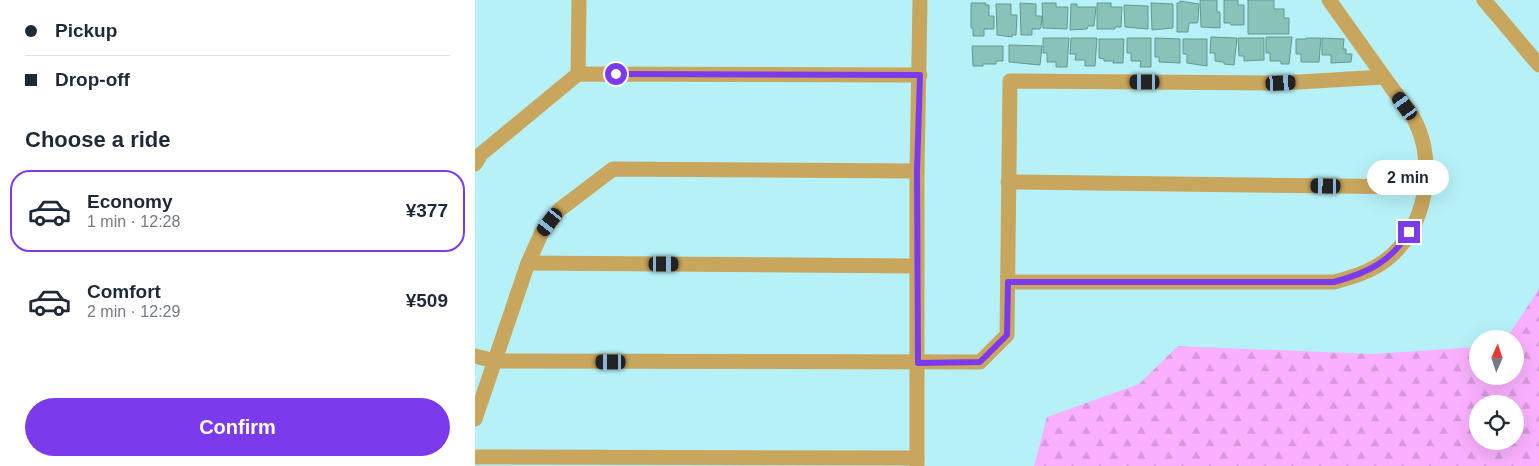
<!DOCTYPE html>
<html lang="en">
<head>
<meta charset="utf-8">
<style>
	body { margin:0; font-family:Arial,sans-serif; background:#f2f2f3; color:#1f2937; height:100vh; display:flex; flex-direction:column; font-size:19px; white-space:nowrap }
	* { box-sizing:border-box; margin:0 }
	p { font-size:16px; color:#747a83 }
	.icon { flex:none; width:28px; height:28px; fill:none; stroke:currentColor; stroke-width:2; stroke-linecap:round; stroke-linejoin:round }
	.map { position:relative; flex:1; overflow:hidden }
	.panel { display:flex; flex-direction:column; background:#fff; width:475px }
	.panel>* { flex:none }
	.top-card { display:grid; align-content:center; height:110px; padding:0 25px; background:#fff }
	.needle { width:32px; rotate:3deg }
	.controls { position:absolute; left:994px; top:330px; display:grid; gap:10px }
	.controls a { display:grid; place-items:center; width:55px; height:55px; border-radius:50%; background:#fff; box-shadow:0 5px 20px #0002; font-size:25px }
	.end { position:absolute; width:22px; height:22px; margin:-11px; border:6px solid #7c3aed; background:#fff; box-shadow:0 0 0 2px #fff }
	.from { border-radius:50% }
	.bubble { position:absolute; height:35px; border-radius:18px; background:#fff; box-shadow:0 5px 20px #0002; font-size:16px; font-weight:700; line-height:35px; text-align:center }
	.car { position:absolute; width:15px; height:30px; margin:-15px -8px; border-radius:6px; box-shadow:0 0 4px 1px #0007; background:linear-gradient(#222 24%,#8ab4d8 0 40%,#222 0 76%,#8ab4d8 0 86%,#222 0) }
	.top-card b { display:flex; align-items:center; gap:18px; height:48px; font-size:19px }
	.top-card b+b { border-top:1px solid #e0e1e3 }
	.top-card i { width:12px; height:12px; background:#1f2937 }
	ul { padding:0; list-style:none }
	li { display:flex; align-items:center; gap:15px; height:82px; margin:0 10px 8px; padding:0 15px; border:2px solid transparent; border-radius:20px }
	li div { flex:1 }
	li b { display:block; font-size:19px }
	li em { font-style:normal; font-weight:700 }
	li.current { border-color:#7c3aed }
	li>.icon { width:45px; height:45px; stroke-width:1.5 }
	h2 { padding:0 25px; font-size:22px; line-height:60px }
	.button { display:flex; gap:10px; margin-top:auto; padding:10px 25px }
	.button a { flex:1; height:58px; border-radius:30px; background:#7c3aed; color:#fff; font-size:20px; font-weight:700; line-height:58px; text-align:center }
	main { display:flex; flex:1; min-height:0 }
	.map>svg:first-child { display:block }
	.forest { fill:url(#forest-firs); fill-rule:evenodd }
	.building { fill:#89c2b9; stroke:#619991 }
	.lines { fill:none; stroke-linecap:round; stroke-linejoin:round }
	.minor { stroke:#c9a65d; stroke-width:15 }
	.route { stroke:#7c3aed; stroke-width:6 }
</style>
</head>
<body>
<main>
<section class="panel">
<div class="top-card">
<b><i class="from"></i>Pickup</b>
<b><i></i>Drop-off</b>
</div>
<h2>Choose a ride</h2>
<ul>
<li class="current"><svg class="icon" aria-label="car" viewBox="0 0 24 24"><path d="M5 17H2v-5l4-1 3-4h7l3 4 3 1v5h-3M9 17h6M6 11h13"/><circle cx="7" cy="17" r="2"/><circle cx="17" cy="17" r="2"/></svg><div><b>Economy</b><p>1 min · 12:28</p></div><em>¥377</em></li>
<li><svg class="icon" aria-label="car" viewBox="0 0 24 24"><path d="M5 17H2v-5l4-1 3-4h7l3 4 3 1v5h-3M9 17h6M6 11h13"/><circle cx="7" cy="17" r="2"/><circle cx="17" cy="17" r="2"/></svg><div><b>Comfort</b><p>2 min · 12:29</p></div><em>¥509</em></li>
</ul>
<div class="button"><a>Confirm</a></div>
</section>
<div class="map">
<svg width="1064" height="466" viewBox="0 0 1064 466">
	<defs>
		<pattern id="forest-firs" width="22" height="20" patternUnits="userSpaceOnUse" patternTransform="scale(1.25)"><rect width="22" height="20" fill="#fab0fe"/><path d="M5 1l3.5 6h-7zM16 11l3.5 6h-7z" fill="#d698db"/></pattern>
	</defs>
	<rect width="100%" height="100%" fill="#b7f1f8"/>
	<path class="forest" d="M 1064,289 L 1064,466 L 559,466 L 572,417 L 664,384 L 703,346 L 897,354 L 1002,347 L 1002,376 L 1040,376 L 1040,339 L 1031,339 ZM 1002,404 L 1040,404 L 1040,441 L 1002,441 Z"/>
	<g class="building">
		<polygon points="725,0 742,0 742,12 745,12 745,28 726,27"/>
		<polygon points="749,0 763,0 763,5 769,5 769,25 756,25 755,23 749,23"/>
		<polygon points="773,0 799,0 799,9 809,9 809,18 814,18 814,34 773,34"/>
		<polygon points="705,1 724,4 723,21 722,23 714,23 713,32 702,32 702,3 705,3"/>
		<polygon points="496,3 511,3 510,5 514,5 514,16 519,16 519,29 509,29 509,36 498,36 498,28 496,28"/>
		<polygon points="545,3 561,4 561,16 567,16 566,27 565,29 557,29 557,35 546,35"/>
		<polygon points="567,3 581,3 581,7 593,7 592,29 568,28"/>
		<polygon points="622,3 636,3 636,7 647,7 646,27 640,27 640,29 622,29"/>
		<polygon points="676,3 698,4 698,28 677,30"/>
		<polygon points="521,4 536,4 536,15 542,15 541,35 537,35 537,37 522,35"/>
		<polygon points="596,4 602,4 602,7 621,7 619,26 613,26 612,29 595,30"/>
		<polygon points="649,5 673,6 673,29 650,27"/>
		<polygon points="736,37 762,38 759,65 749,64 749,62 740,61 740,53 735,53"/>
		<polygon points="791,37 817,37 814,64 806,64 806,61 795,61 795,53 791,53"/>
		<polygon points="568,38 594,38 592,67 581,67 581,62 572,62 572,53 568,53"/>
		<polygon points="596,38 622,38 620,66 610,66 610,60 600,60 601,54 595,54"/>
		<polygon points="652,38 676,38 676,67 665,67 666,61 656,61 656,53 652,53"/>
		<polygon points="680,38 705,39 705,63 684,62 684,57 680,57"/>
		<polygon points="763,38 789,38 789,60 769,61 769,56 764,56"/>
		<polygon points="831,38 846,38 844,62 826,62 826,54 821,54 821,39 831,39"/>
		<polygon points="847,38 869,39 868,49 871,49 871,54 877,54 876,62 856,63 856,55 847,55"/>
		<polygon points="624,39 649,39 648,63 638,63 639,61 629,61 629,59 624,58"/>
		<polygon points="708,39 732,39 732,66 712,63 712,54 708,54"/>
		<polygon points="534,45 567,46 565,65 534,62"/>
		<polygon points="497,46 528,46 528,61 521,61 521,64 508,64 508,66 498,66"/>
	</g>
	<g class="lines">
		<g class="minor">
			<polyline points="1009,0 1064,65"/>
			<polyline points="103,74 104,0"/>
			<polyline points="0,164 6,154 103,74 445,75"/>
			<polyline points="533,182 950,187"/>
			<polyline points="53,263 442,266"/>
			<path d="M 533,282 L 859,282 C 878,277 895,272 911,260 C 951,230 962,164 940,121 C 934,108 922,96 914,84 C 894,56 874,28 854,0"/>
			<polyline points="0,356 20,361 505,362 532,335 535,81 806,83 909,77"/>
			<polyline points="0,419 53,263 66,234 84,210 138,169 442,171"/>
			<polyline points="0,457 442,458"/>
			<polyline points="442,466 442,171 445,0"/>
		</g>
	</g>
	<g class="lines">
		<path class="route" d="M 141,74 L 445,75 L 442,171 L 443,363 L 505,362 L 532,335 L 533,282 L 859,282 C 892,273 916,262 934,232"/>
	</g>
</svg>
<div class="controls">
<a><svg class="needle" viewBox="-14 -14 28 28"><path d="M0-13l5 13h-10z" fill="#e53935"/><path d="M0 13l5-13h-10z" fill="#747a83"/></svg></a>
<a><svg class="icon" aria-label="locate" viewBox="0 0 24 24"><circle cx="12" cy="12" r="6"/><path d="M12 2v4M12 18v4M2 12h4M18 12h4"/></svg></a>
</div>
<i class="end from" style="left:141px;top:74px"></i>
<i class="end" style="left:934px;top:232px"></i>
<div class="bubble" style="left:892px;top:160px;width:82px">2 min</div>
<i class="car" style="left:670px;top:82px;rotate:270deg"></i>
<i class="car" style="left:806px;top:83px;rotate:87deg"></i>
<i class="car" style="left:930px;top:106px;rotate:324deg"></i>
<i class="car" style="left:851px;top:186px;rotate:271deg"></i>
<i class="car" style="left:75px;top:222px;rotate:217deg"></i>
<i class="car" style="left:189px;top:264px;rotate:90deg"></i>
<i class="car" style="left:136px;top:362px;rotate:270deg"></i>
</div>
</main>
</body>
</html>
